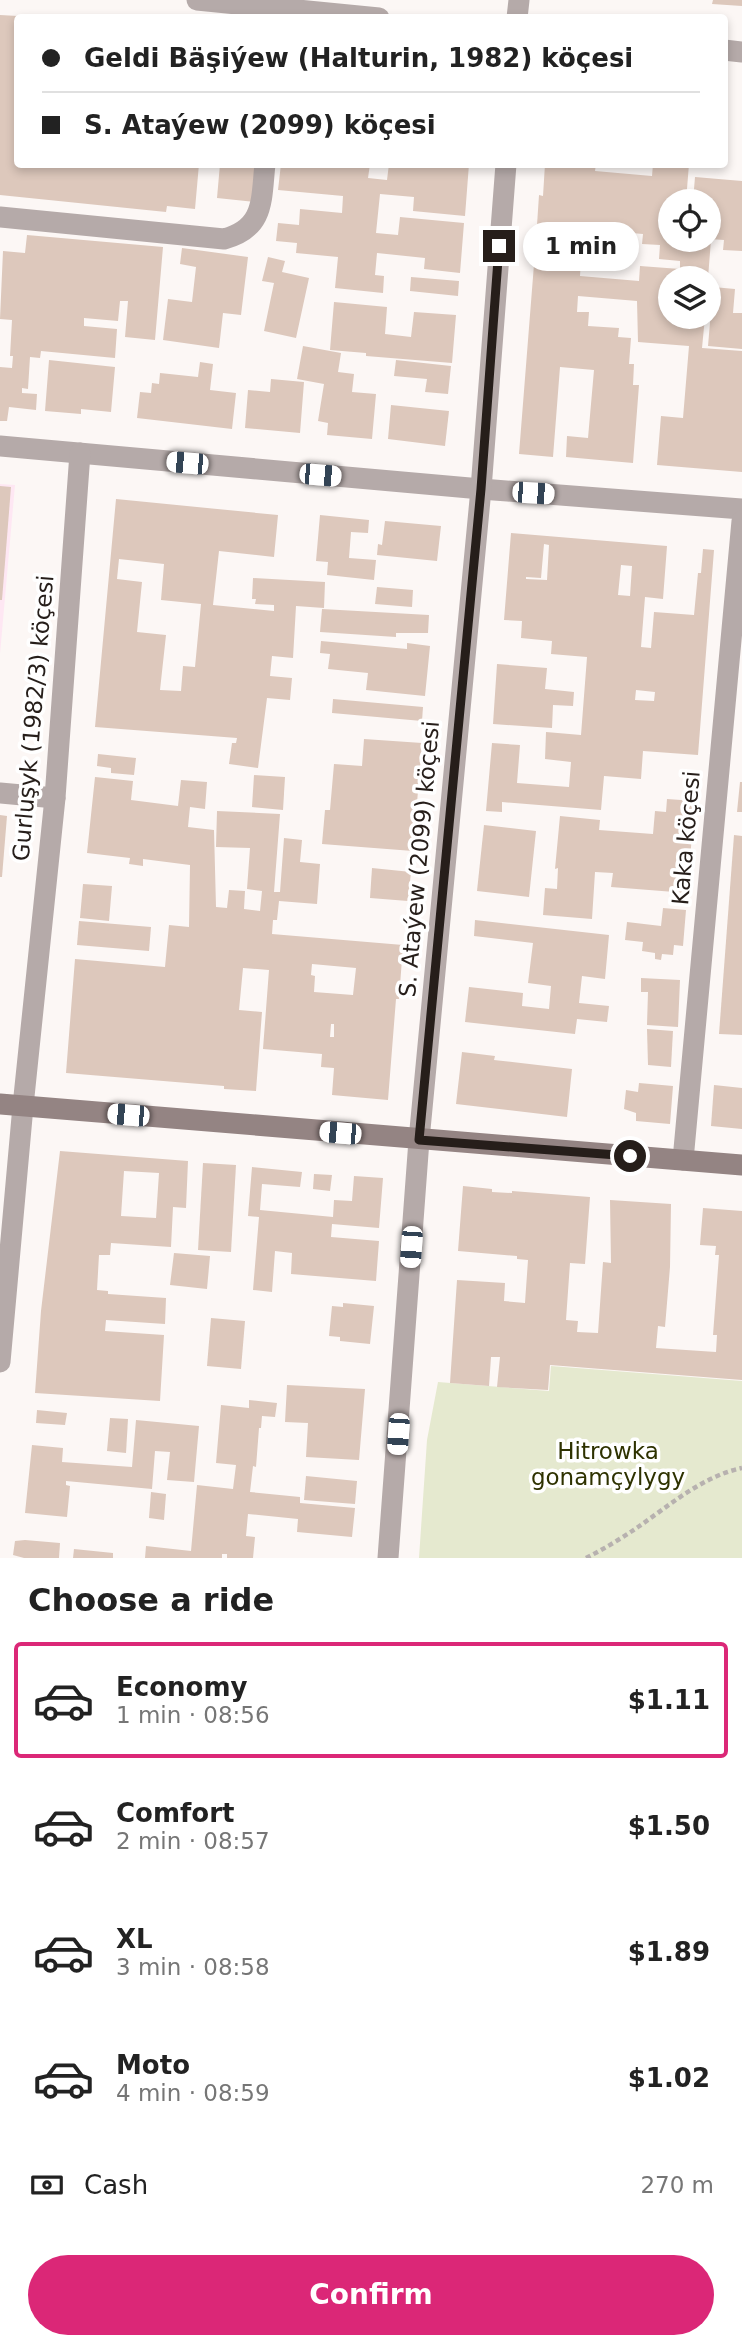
<!DOCTYPE html>
<html lang="en">
<head>
<meta charset="utf-8">
<style>
	body { margin:0; font-family:"DejaVu Sans",sans-serif; background:#f2f2f2; color:#222; height:100vh; display:flex; flex-direction:column; font-size:26px; white-space:nowrap }
	* { box-sizing:border-box; margin:0 }
	p { font-size:23px; color:#767676 }
	.icon { flex:none; width:38px; height:38px; fill:none; stroke:currentColor; stroke-width:2; stroke-linecap:round; stroke-linejoin:round }
	.map { position:relative; height:1558px; overflow:hidden }
	.details { display:flex; flex-direction:column; background:#fff; flex:1 }
	.details>* { flex:none }
	.guide { position:absolute; left:14px; top:14px; width:714px; height:154px; border-radius:7px; box-shadow:0 4px 10px #0003; display:grid; align-content:center; height:154px; padding:0 28px; background:#fff }
	.controls { position:absolute; left:658px; top:189px; display:grid; gap:14px }
	.controls a { display:grid; place-items:center; width:63px; height:63px; border-radius:50%; background:#fff; box-shadow:0 4px 10px #0003; font-size:35px }
	.end { position:absolute; width:32px; height:32px; margin:-16px; border:9px solid #261e1a; background:#fff; box-shadow:0 0 0 4px #fff }
	.from { border-radius:50% }
	.bubble { position:absolute; height:49px; border-radius:24px; background:#fff; box-shadow:0 4px 10px #0003; font-size:23px; font-weight:700; line-height:49px; text-align:center }
	.car { position:absolute; width:21px; height:42px; margin:-21px -10px; border-radius:9px; box-shadow:0 0 5px 2px #0007; background:linear-gradient(#fff 24%,#345 0 40%,#fff 0 76%,#345 0 86%,#fff 0) }
	.guide b { display:flex; align-items:center; gap:24px; height:66px; font-size:26px }
	.guide b+b { border-top:2px solid #e0e0e0 }
	.guide i { width:18px; height:18px; background:#222 }
	ul { padding:0; list-style:none }
	li { display:flex; align-items:center; gap:21px; height:116px; margin:0 14px 10px; padding:0 14px; border:4px solid transparent; border-radius:7px }
	li div { flex:1 }
	li b { display:block; font-size:26px }
	li em { font-style:normal; font-weight:700 }
	li.current { border-color:#db2777 }
	li>.icon { width:63px; height:63px; stroke-width:1.5 }
	h2 { padding:0 28px; font-size:32px; line-height:84px }
	.pay { display:flex; align-items:center; gap:18px; height:77px; padding:0 28px; font-size:26px }
	.pay p { margin-inline-start:auto }
	.cta { display:flex; gap:14px; margin-top:auto; padding:14px 28px }
	.cta a { flex:1; height:80px; border-radius:42px; background:#db2777; color:#fff; font-size:28px; font-weight:700; line-height:80px; text-align:center }
	.map>svg:first-child { display:block }
	.education { fill:#fee7f3 }
	.green { fill:#e5e9cf }
	.building { fill:#ddc8bc; fill-rule:evenodd }
	.lines { fill:none; stroke-linecap:round; stroke-linejoin:round }
	.path { stroke:#b7b1af; stroke-width:4.5; stroke-dasharray:5 3.5; stroke-linecap:butt }
	.street { stroke:#b5aaa9; stroke-width:21 }
	.secondary { stroke:#948483; stroke-width:21 }
	.route { stroke:#261e1a; stroke-width:9 }
	.labels { text-anchor:middle; dominant-baseline:central; stroke-width:7; stroke-linejoin:round; paint-order:stroke }
	.street-label { font-size:23px; fill:#261e1a; stroke:#fff }
	.park-label { font-size:23px; fill:#2e3200; stroke:#fff }
</style>
</head>
<body>
<div class="map">
<svg width="742" height="1558" viewBox="0 0 742 1558">
	<rect width="100%" height="100%" fill="#fcf7f5"/>
	<polygon class="education" points="0,484 15,485 0,654"/>
	<polygon class="green" points="551,1366 742,1381 742,1558 419,1558 427,1440 438,1382 549,1391"/>
	<g class="building">
		<polygon points="713,0 742,0 742,6 712,4"/>
		<polygon points="0,15 18,16 18,164 199,164 195,209 167,206 166,212 0,195"/>
		<polygon points="220,164 259,164 255,202 217,198"/>
		<polygon points="281,164 370,164 368,178 387,180 389,164 469,164 465,216 413,211 414,197 380,194 376,233 398,235 400,217 464,223 460,273 424,269 425,258 377,253 375,275 384,276 383,293 335,288 338,257 296,253 297,243 276,241 278,223 299,225 300,209 342,213 343,196 278,190"/>
		<polygon points="545,164 596,164 595,171 652,176 653,164 689,164 686,201 670,201 670,240 711,240 708,278 670,278 670,317 705,317 702,348 742,351 742,472 657,465 661,416 683,418 689,346 638,342 637,301 578,296 577,312 589,312 588,326 619,328 618,337 631,338 629,364 634,364 633,385 639,385 633,463 566,457 567,436 588,438 594,370 560,367 553,457 519,454 536,239 582,242 580,276 639,281 640,266 680,269 680,261 659,259 660,245 642,244 643,234 537,225 539,195 543,196"/>
		<polygon points="695,177 742,181 742,251 723,250 724,240 709,239 709,201 693,201"/>
		<polygon points="27,235 163,247 155,340 125,337 128,301 120,301 118,321 84,318 84,326 117,329 115,358 41,351 40,358 30,357 28,389 22,388 22,393 37,394 36,410 9,407 7,421 0,421 0,367 12,368 13,356 10,356 12,320 0,319 3,251 25,253"/>
		<polygon points="182,248 248,257 241,315 223,313 219,348 163,340 168,299 192,302 196,267 180,264"/>
		<polygon points="268,257 285,261 282,272 309,278 296,338 264,331 274,283 262,281"/>
		<polygon points="411,277 459,281 458,296 410,291"/>
		<polygon points="713,287 735,289 733,313 742,313 742,349 708,346"/>
		<polygon points="334,302 387,307 385,334 411,337 414,312 456,315 452,363 366,356 366,353 330,350"/>
		<polygon points="303,346 341,353 338,372 354,374 352,392 376,394 372,439 327,435 328,423 318,421 324,384 297,379"/>
		<polygon points="49,360 115,367 111,412 81,409 81,414 45,411"/>
		<polygon points="396,360 451,366 448,394 425,392 427,379 394,376"/>
		<polygon points="200,362 213,364 210,390 236,393 232,429 137,418 140,392 151,393 152,383 159,384 160,373 198,377"/>
		<polygon points="271,379 304,382 300,433 245,428 248,390 270,392"/>
		<polygon points="391,405 449,411 445,446 388,439"/>
		<polygon points="0,486 11,487 2,600 0,600"/>
		<path d="M 116,499 L 278,515 L 274,557 L 219,551 L 213,605 L 274,611 L 274,605 L 255,604 L 256,599 L 252,599 L 253,578 L 325,582 L 324,608 L 296,606 L 293,658 L 272,656 L 270,676 L 292,678 L 290,700 L 267,698 L 258,768 L 229,764 L 232,743 L 236,743 L 237,738 L 95,727 ZM 119,559 L 164,564 L 161,600 L 201,604 L 195,667 L 183,666 L 181,691 L 160,690 L 166,635 L 137,632 L 142,582 L 117,579 Z"/>
		<polygon points="320,515 369,520 368,533 351,532 349,558 376,560 374,580 327,575 328,562 316,561"/>
		<polygon points="385,521 441,526 437,561 377,555 378,544 382,545"/>
		<path d="M 511,533 L 667,546 L 663,599 L 645,597 L 641,647 L 651,648 L 654,612 L 694,615 L 698,573 L 701,573 L 703,549 L 714,550 L 698,755 L 643,751 L 641,779 L 604,776 L 601,810 L 502,802 L 502,812 L 486,811 L 492,743 L 520,745 L 517,783 L 569,787 L 571,762 L 545,759 L 546,732 L 581,735 L 587,657 L 551,654 L 552,641 L 521,638 L 522,621 L 504,620 ZM 544,544 L 549,545 L 547,580 L 526,579 L 526,577 L 541,578 ZM 621,565 L 632,566 L 630,596 L 618,595 ZM 636,690 L 655,692 L 654,701 L 635,700 Z"/>
		<polygon points="377,587 413,590 412,607 375,604"/>
		<polygon points="322,609 429,615 428,633 396,633 396,637 320,632"/>
		<polygon points="321,641 407,649 407,643 430,646 425,696 366,690 368,673 328,669 330,654 320,653"/>
		<polygon points="497,664 547,668 545,689 574,692 573,706 553,705 552,728 493,724"/>
		<polygon points="333,699 423,707 422,721 332,713"/>
		<polygon points="364,739 422,743 413,851 322,844 325,810 330,810 334,764 362,766"/>
		<polygon points="98,754 136,758 134,775 111,773 111,768 97,766"/>
		<polygon points="254,775 285,777 283,810 252,807"/>
		<path d="M 95,777 L 133,781 L 131,800 L 178,806 L 181,780 L 207,782 L 205,809 L 190,807 L 188,827 L 214,830 L 216,907 L 227,908 L 229,890 L 245,891 L 244,909 L 260,911 L 262,891 L 247,889 L 250,848 L 216,847 L 217,811 L 280,814 L 274,892 L 280,892 L 284,838 L 302,840 L 300,862 L 320,864 L 317,904 L 279,901 L 277,920 L 273,920 L 272,934 L 403,945 L 399,999 L 396,999 L 388,1100 L 332,1095 L 334,1068 L 321,1067 L 322,1054 L 263,1049 L 269,970 L 243,968 L 239,1010 L 262,1012 L 256,1091 L 224,1089 L 224,1086 L 66,1073 L 75,959 L 165,967 L 169,925 L 189,927 L 190,865 L 143,859 L 143,866 L 129,864 L 130,858 L 87,853 ZM 312,964 L 356,968 L 353,995 L 314,992 L 315,976 L 311,975 ZM 331,1024 L 334,1024 L 334,1037 L 330,1037 Z"/>
		<polygon points="740,782 742,782 742,812 737,812"/>
		<polygon points="667,799 695,801 687,893 611,887 613,873 595,872 592,919 543,915 545,888 557,889 558,868 555,869 560,816 600,820 599,830 653,834 655,811 666,812"/>
		<polygon points="0,815 7,816 2,877 0,877"/>
		<polygon points="484,825 536,831 529,897 477,891"/>
		<polygon points="734,835 742,836 742,1035 719,1034"/>
		<polygon points="372,868 411,872 408,901 370,898"/>
		<polygon points="83,884 112,886 109,921 80,918"/>
		<polygon points="663,908 686,910 683,946 674,945 673,955 662,954 661,960 655,959 655,953 642,951 643,942 625,940 627,922 661,926"/>
		<polygon points="475,920 609,935 605,979 582,976 579,1003 609,1006 607,1022 577,1019 575,1034 465,1022 469,987 523,993 522,1006 549,1009 551,986 528,983 533,943 474,936"/>
		<polygon points="79,921 151,927 149,951 77,945"/>
		<polygon points="641,978 680,980 678,1027 647,1025 648,992 641,992"/>
		<polygon points="647,1029 673,1031 671,1067 648,1065"/>
		<polygon points="462,1052 495,1056 494,1060 572,1069 567,1117 456,1104"/>
		<polygon points="639,1083 673,1086 670,1124 636,1121 636,1113 624,1109 626,1090 638,1092"/>
		<polygon points="714,1085 742,1088 742,1129 711,1126"/>
		<path d="M 60,1151 L 188,1161 L 186,1208 L 173,1207 L 171,1247 L 111,1243 L 110,1255 L 99,1255 L 97,1290 L 108,1291 L 108,1294 L 166,1298 L 165,1324 L 106,1320 L 105,1331 L 164,1335 L 160,1401 L 35,1393 L 41,1311 ZM 124,1171 L 159,1173 L 156,1218 L 121,1216 Z"/>
		<polygon points="203,1163 236,1165 231,1252 198,1250"/>
		<polygon points="252,1167 302,1172 300,1187 262,1184 260,1210 333,1217 334,1200 352,1201 354,1176 383,1178 379,1228 332,1224 331,1237 379,1241 376,1281 291,1274 292,1253 275,1251 272,1292 253,1290 259,1217 248,1216"/>
		<polygon points="314,1174 332,1175 330,1191 313,1189"/>
		<polygon points="463,1186 492,1189 492,1192 512,1193 512,1191 590,1197 585,1264 570,1263 566,1320 578,1321 577,1332 598,1333 603,1262 611,1263 610,1200 671,1204 670,1267 665,1327 658,1326 656,1348 716,1352 717,1335 713,1335 719,1255 715,1255 716,1246 700,1245 703,1208 742,1211 742,1380 550,1365 548,1390 497,1387 500,1357 491,1357 489,1386 450,1383 457,1280 505,1283 504,1301 525,1303 528,1260 517,1259 517,1256 458,1251"/>
		<polygon points="174,1253 210,1256 207,1289 170,1285"/>
		<polygon points="343,1303 374,1306 370,1344 340,1341 340,1337 329,1336 332,1306 343,1307"/>
		<polygon points="211,1318 245,1321 241,1369 207,1366"/>
		<polygon points="287,1385 365,1389 359,1460 306,1457 308,1423 285,1422"/>
		<polygon points="249,1400 277,1403 275,1417 262,1416 261,1428 259,1428 256,1467 253,1466 250,1492 300,1497 300,1503 355,1508 352,1537 297,1532 298,1519 248,1514 246,1536 255,1537 253,1558 227,1558 227,1554 222,1554 222,1558 145,1558 146,1546 191,1551 197,1485 233,1489 236,1465 216,1463 221,1405 249,1408"/>
		<polygon points="37,1410 67,1413 65,1425 36,1423"/>
		<polygon points="110,1418 128,1419 126,1453 107,1451"/>
		<polygon points="136,1420 199,1426 194,1482 167,1480 170,1452 155,1451 152,1489 66,1481 66,1485 70,1486 67,1517 25,1513 32,1445 63,1448 62,1462 132,1467"/>
		<polygon points="306,1476 357,1481 355,1504 304,1500"/>
		<polygon points="151,1492 166,1494 164,1520 149,1518"/>
		<polygon points="25,1540 60,1543 59,1558 24,1558 13,1555 15,1541"/>
		<polygon points="74,1549 113,1553 113,1558 73,1558"/>
	</g>
	<g class="lines">
		<path class="path" d="M 586,1558 C 604,1549 622,1538 638,1527 C 670,1505 703,1476 742,1468"/>
		<g class="street">
			<polyline points="197,0 379,18"/>
			<polyline points="517,18 519,0"/>
			<polyline points="724,50 742,52"/>
			<path d="M 0,217 L 224,239 C 265,228 261,200 265,164"/>
			<polyline points="0,446 481,489 742,509"/>
			<polyline points="0,793 55,798"/>
			<polyline points="683,1160 742,521"/>
			<polyline points="0,1362 23,1106 55,798 80,453"/>
			<polyline points="388,1558 419,1140 481,489 506,164"/>
		</g>
		<polyline class="secondary" points="0,1104 742,1165"/>
	</g>
	<g class="lines">
		<polyline class="route" points="499,246 481,489 419,1140 630,1156"/>
	</g>
	<g class="labels">
		<g class="street-label">
			<text transform="translate(33 718) rotate(-85)">Gurluşyk (1982/3) köçesi</text>
			<text transform="translate(686 838) rotate(-85)">Kaka köçesi</text>
			<text transform="translate(419 859) rotate(-85)">S. Ataýew (2099) köçesi</text>
		</g>
		<g class="park-label">
			<text x="608" y="1451">Hitrowka<tspan x="608" dy="26">gonamçylygy</tspan></text>
		</g>
	</g>
</svg>
<div class="controls">
<a><svg class="icon" aria-label="locate" viewBox="0 0 24 24"><circle cx="12" cy="12" r="6"/><path d="M12 2v4M12 18v4M2 12h4M18 12h4"/></svg></a>
<a><svg class="icon" aria-label="layers" viewBox="0 0 24 24"><path d="M12 4l9 5-9 5-9-5zM3 14l9 5 9-5"/></svg></a>
</div>
<i class="end from" style="left:630px;top:1156px"></i>
<i class="end" style="left:499px;top:246px"></i>
<div class="bubble" style="left:523px;top:222px;width:116px">1 min</div>
<i class="car" style="left:187px;top:463px;rotate:275deg"></i>
<i class="car" style="left:320px;top:475px;rotate:95deg"></i>
<i class="car" style="left:533px;top:493px;rotate:94deg"></i>
<i class="car" style="left:128px;top:1115px;rotate:275deg"></i>
<i class="car" style="left:340px;top:1133px;rotate:275deg"></i>
<i class="car" style="left:411px;top:1247px;rotate:184deg"></i>
<i class="car" style="left:398px;top:1434px;rotate:184deg"></i>
<div class="guide">
<b><i class="from"></i>Geldi Bäşiýew (Halturin, 1982) köçesi</b>
<b><i></i>S. Ataýew (2099) köçesi</b>
</div>
</div>
<section class="details">
<h2>Choose a ride</h2>
<ul>
<li class="current"><svg class="icon" aria-label="car" viewBox="0 0 24 24"><path d="M5 17H2v-5l4-1 3-4h7l3 4 3 1v5h-3M9 17h6M6 11h13"/><circle cx="7" cy="17" r="2"/><circle cx="17" cy="17" r="2"/></svg><div><b>Economy</b><p>1 min · 08:56</p></div><em>$1.11</em></li>
<li><svg class="icon" aria-label="car" viewBox="0 0 24 24"><path d="M5 17H2v-5l4-1 3-4h7l3 4 3 1v5h-3M9 17h6M6 11h13"/><circle cx="7" cy="17" r="2"/><circle cx="17" cy="17" r="2"/></svg><div><b>Comfort</b><p>2 min · 08:57</p></div><em>$1.50</em></li>
<li><svg class="icon" aria-label="car" viewBox="0 0 24 24"><path d="M5 17H2v-5l4-1 3-4h7l3 4 3 1v5h-3M9 17h6M6 11h13"/><circle cx="7" cy="17" r="2"/><circle cx="17" cy="17" r="2"/></svg><div><b>XL</b><p>3 min · 08:58</p></div><em>$1.89</em></li>
<li><svg class="icon" aria-label="car" viewBox="0 0 24 24"><path d="M5 17H2v-5l4-1 3-4h7l3 4 3 1v5h-3M9 17h6M6 11h13"/><circle cx="7" cy="17" r="2"/><circle cx="17" cy="17" r="2"/></svg><div><b>Moto</b><p>4 min · 08:59</p></div><em>$1.02</em></li>
</ul>
<div class="pay"><svg class="icon" aria-label="cash" viewBox="0 0 24 24"><path d="M3 7h18v10H3z"/><circle cx="12" cy="12" r="2"/></svg>Cash<p>270 m</p></div>
<div class="cta"><a>Confirm</a></div>
</section>
</body>
</html>
